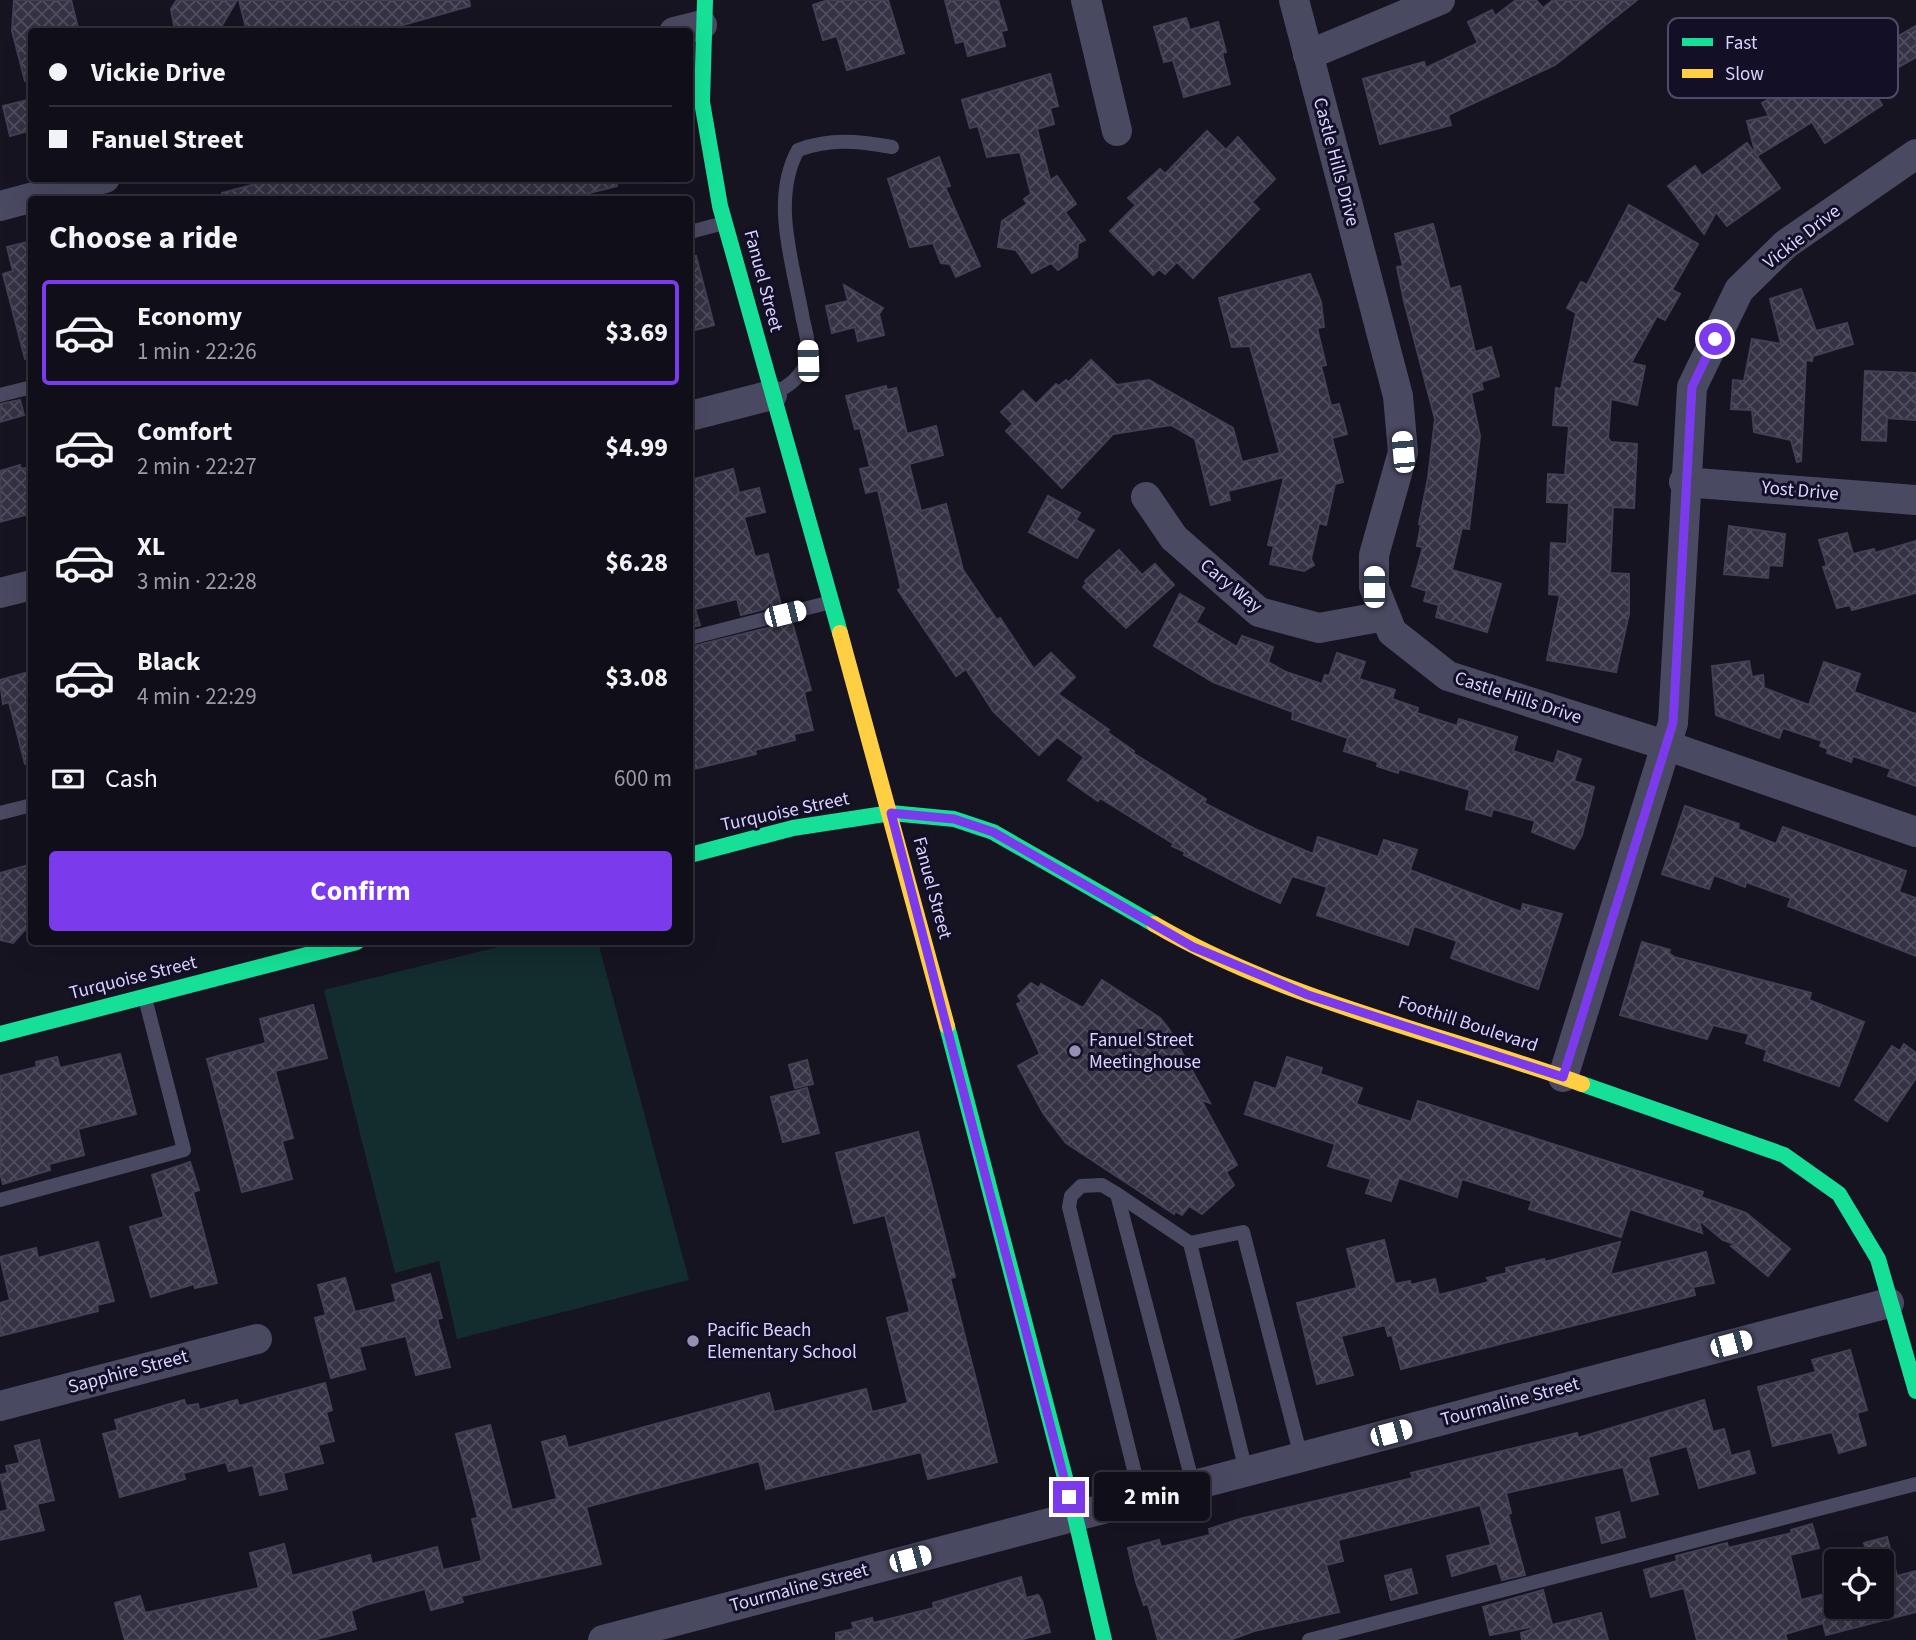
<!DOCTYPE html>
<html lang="en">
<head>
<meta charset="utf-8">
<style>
	body { margin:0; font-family:"Source Sans 3",sans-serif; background:#191822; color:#f1f3f6; height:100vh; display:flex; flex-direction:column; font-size:26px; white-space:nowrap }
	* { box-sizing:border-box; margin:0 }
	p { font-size:23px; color:#9c9ca2 }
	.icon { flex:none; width:38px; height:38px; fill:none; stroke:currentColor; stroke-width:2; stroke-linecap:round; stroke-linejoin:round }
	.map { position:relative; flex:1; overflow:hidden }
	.details { position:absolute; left:28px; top:196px; width:665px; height:749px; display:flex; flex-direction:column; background:#100f19; border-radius:7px; box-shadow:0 7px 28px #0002,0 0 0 2px #302f38 }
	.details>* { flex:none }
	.guide { position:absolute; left:28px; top:28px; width:665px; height:154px; border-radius:7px; box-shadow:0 7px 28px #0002,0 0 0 2px #302f38; display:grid; align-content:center; height:154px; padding:0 21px; background:#100f19 }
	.fabs { position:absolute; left:1824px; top:1549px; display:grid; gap:14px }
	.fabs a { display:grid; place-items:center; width:70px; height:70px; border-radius:7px; background:#100f19; box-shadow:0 7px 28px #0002,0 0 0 2px #302f38; font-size:35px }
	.end { position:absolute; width:32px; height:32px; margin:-16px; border:9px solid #7c3aed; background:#fff; box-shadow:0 0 0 4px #fff }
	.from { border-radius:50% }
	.bubble { position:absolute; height:49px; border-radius:7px; background:#100f19; box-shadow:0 7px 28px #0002,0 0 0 2px #302f38; font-size:23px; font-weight:700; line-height:49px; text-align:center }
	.car { position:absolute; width:21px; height:42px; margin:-21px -10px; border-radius:9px; box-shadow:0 0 5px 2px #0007; background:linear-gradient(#fff 24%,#345 0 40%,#fff 0 76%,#345 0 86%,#fff 0) }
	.guide b { display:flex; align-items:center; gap:24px; height:66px; font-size:26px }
	.guide b+b { border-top:2px solid #302f38 }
	.guide i { width:18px; height:18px; background:#f1f3f6 }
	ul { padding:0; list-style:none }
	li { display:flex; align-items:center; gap:21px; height:105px; margin:0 14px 10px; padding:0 7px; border:4px solid transparent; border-radius:7px }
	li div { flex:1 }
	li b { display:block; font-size:26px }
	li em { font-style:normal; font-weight:700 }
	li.active { border-color:#7c3aed }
	li>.icon { width:63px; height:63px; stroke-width:1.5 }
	h2 { padding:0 21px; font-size:32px; line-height:84px }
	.pay { display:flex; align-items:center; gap:18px; height:77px; padding:0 21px; font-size:26px }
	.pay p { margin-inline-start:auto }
	.cta { display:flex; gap:14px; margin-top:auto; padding:14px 21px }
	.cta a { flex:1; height:80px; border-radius:7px; background:#7c3aed; color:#fff; font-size:28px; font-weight:700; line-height:80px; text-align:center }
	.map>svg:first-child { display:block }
	.pitch { fill:#132c2d }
	.building { fill:url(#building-cross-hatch); stroke:#433f54; stroke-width:2 }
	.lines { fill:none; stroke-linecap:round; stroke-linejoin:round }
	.lane { stroke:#4a4962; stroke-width:14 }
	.street { stroke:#4a4962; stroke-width:30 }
	.fast { stroke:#16e098; stroke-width:16 }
	.slow { stroke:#ffcf43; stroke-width:16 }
	.route { stroke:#7c3aed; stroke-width:9 }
	.poi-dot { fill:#9591b1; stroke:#130f26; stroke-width:2.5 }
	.labels { text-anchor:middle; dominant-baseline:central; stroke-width:6; stroke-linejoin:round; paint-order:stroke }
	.street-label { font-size:19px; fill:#d9d4ff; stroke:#130f26 }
	.poi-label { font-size:19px; fill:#d9d4ff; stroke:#130f26; text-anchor:start }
	.key { fill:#130f26; stroke:#4e4a67; stroke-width:2 }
	.key-label { font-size:19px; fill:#d9d4ff }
</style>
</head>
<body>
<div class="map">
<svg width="1916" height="1640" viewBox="0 0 1916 1640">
	<defs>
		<pattern id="building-cross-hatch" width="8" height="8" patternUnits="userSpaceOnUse" patternTransform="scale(1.75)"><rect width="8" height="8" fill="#343243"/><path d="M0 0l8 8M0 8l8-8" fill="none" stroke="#514f5f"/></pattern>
	</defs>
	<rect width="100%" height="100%" fill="#161421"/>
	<polygon class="pitch" points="518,942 598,942 689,1280 457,1339 439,1261 395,1273 324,990"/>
	<g class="building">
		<polygon points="14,0 71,0 79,32 32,32 32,80 25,81 12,31"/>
		<polygon points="177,0 237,0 218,32 185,32 174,25 171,9"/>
		<polygon points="239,0 469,0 470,6 378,32 359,32 356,24 326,32 247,32"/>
		<polygon points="828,0 888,0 904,53 847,70 837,36 823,40 813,5"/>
		<polygon points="945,0 998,0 1007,30 1001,31 1005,46 968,56 964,41 956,43"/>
		<polygon points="1516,0 1536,0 1543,8 1553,0 1637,0 1555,65 1448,115 1451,125 1380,144 1363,79 1424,62 1426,68 1478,43 1468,22 1492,10 1495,16"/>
		<polygon points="1186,18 1190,30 1218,22 1226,52 1222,53 1230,84 1184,97 1173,60 1164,62 1154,27"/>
		<polygon points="1879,26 1888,42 1916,26 1916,57 1878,79 1880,83 1872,88 1882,105 1825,143 1812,122 1757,156 1780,188 1727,226 1716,212 1704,234 1668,186 1695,166 1702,176 1747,143 1756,155 1747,121 1769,116 1762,103 1822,67 1819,61"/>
		<polygon points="1050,74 1058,106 1050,108 1054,124 1037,129 1050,180 1057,176 1076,204 1065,212 1085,240 1078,244 1077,257 1058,270 1051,263 1032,273 1016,250 998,247 1002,221 1027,204 1024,199 1031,194 1020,152 987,157 978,126 970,128 962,100"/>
		<polygon points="32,99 32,130 10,136 3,106"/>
		<polygon points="1207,131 1226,150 1238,137 1275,179 1252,202 1259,209 1193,278 1177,262 1165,274 1159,269 1153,275 1110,231 1136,205 1128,198 1160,169 1165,174"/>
		<polygon points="939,157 950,186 945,187 980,266 956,277 950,264 941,263 933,243 910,247 888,179"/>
		<polygon points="277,178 616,178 617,186 562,200 547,200 546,195 529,200 223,200 222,193"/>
		<polygon points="1629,205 1698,244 1672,290 1680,294 1665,320 1657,316 1631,363 1645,366 1637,405 1611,399 1608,438 1611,442 1637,444 1634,508 1613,507 1610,573 1629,574 1629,614 1616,672 1547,660 1560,595 1549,594 1551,543 1567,544 1569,503 1547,502 1548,474 1565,475 1569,426 1553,425 1556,388 1561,389 1576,313 1567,308 1581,282 1587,285"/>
		<polygon points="1433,224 1450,289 1460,286 1475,352 1491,347 1499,376 1481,382 1483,389 1471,393 1480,436 1469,529 1462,528 1452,570 1501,584 1487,632 1436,617 1439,605 1424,601 1427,591 1412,586 1423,547 1417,546 1421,525 1419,524 1428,478 1435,419 1404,301 1397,267 1403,266 1395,234"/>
		<polygon points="32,241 32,358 25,359 3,274 13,271 7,247"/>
		<polygon points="696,256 714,325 695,330 690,307 690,257"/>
		<polygon points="1310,274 1321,302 1324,327 1317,328 1326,365 1321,366 1331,406 1339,404 1347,434 1332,438 1343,482 1335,484 1326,525 1319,523 1311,559 1314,565 1304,571 1270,564 1274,546 1268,545 1284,477 1228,491 1230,500 1211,505 1195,439 1171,425 1113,434 1062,488 1006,431 1013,424 1001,412 1023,391 1036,404 1056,384 1059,386 1066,380 1069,382 1091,360 1117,385 1149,380 1233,428 1242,462 1280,453 1250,346 1232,347 1219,298"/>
		<polygon points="844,285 883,308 879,314 884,335 858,341 855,327 832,333 826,306 848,301"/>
		<polygon points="1801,289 1816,331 1847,323 1853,344 1813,356 1812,361 1806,360 1801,461 1797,462 1791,440 1754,432 1752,410 1731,409 1733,380 1744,381 1752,339 1781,344 1770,299"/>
		<polygon points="1865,371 1916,373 1916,420 1887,418 1886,441 1862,440"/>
		<polygon points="886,386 887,390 896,388 907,434 936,426 943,455 909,464 921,511 946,504 963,570 997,620 1000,618 1034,669 1051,653 1075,677 1058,694 1109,730 1107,732 1134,751 1133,753 1206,799 1204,803 1257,830 1313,854 1318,837 1378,857 1384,840 1417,850 1410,870 1521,912 1523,904 1562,914 1538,989 1451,958 1457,941 1414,926 1408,945 1317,915 1327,887 1292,876 1280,903 1243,886 1184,855 1185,852 1172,846 1174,844 1100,798 1098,801 1068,780 1084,757 1057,737 1039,755 993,711 966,669 956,676 898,590 901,588 878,490 866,493 860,469 870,467 860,428 855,429 846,396"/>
		<polygon points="20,400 24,415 0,422 0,404"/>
		<polygon points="20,465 21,469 32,467 32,513 0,522 0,471"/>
		<polygon points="733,469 739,493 759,488 765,512 744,517 755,557 768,554 781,605 741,615 737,599 695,609 700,625 690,628 690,480"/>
		<polygon points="1048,496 1080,513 1076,520 1094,530 1077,558 1029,532"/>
		<polygon points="1729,526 1785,534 1782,566 1769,565 1768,578 1724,574"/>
		<polygon points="1847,533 1853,554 1874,549 1875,553 1916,541 1916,593 1852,610 1850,605 1837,608 1823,567 1827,566 1819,540"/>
		<polygon points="1119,550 1142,575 1155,564 1174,585 1126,628 1083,587 1087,583 1085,581"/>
		<polygon points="1180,594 1204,608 1196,622 1237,647 1242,636 1273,647 1268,662 1286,672 1322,684 1325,675 1329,676 1337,653 1365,662 1359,679 1395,690 1392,699 1418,708 1417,713 1457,726 1459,719 1517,737 1513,751 1554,764 1558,751 1581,759 1574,781 1594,787 1582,835 1574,849 1532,832 1535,821 1493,809 1491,816 1466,809 1470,790 1399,769 1398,773 1377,766 1378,762 1344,751 1348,738 1292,719 1293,712 1213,682 1154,646"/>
		<polygon points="792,622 811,690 804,692 813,730 794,734 795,740 755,750 756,754 690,770 690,647"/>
		<polygon points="1749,661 1752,677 1763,675 1764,688 1809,705 1824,662 1860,674 1854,692 1916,714 1916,786 1888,776 1891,769 1853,756 1851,762 1827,753 1828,749 1820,746 1822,741 1783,728 1779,738 1716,715 1712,666"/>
		<polygon points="32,671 32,763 25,764 9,702 3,704 0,680"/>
		<polygon points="1685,806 1739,824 1738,829 1776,844 1783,827 1906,871 1899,892 1916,898 1916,956 1788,906 1791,898 1746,882 1745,887 1714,875 1709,889 1662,874"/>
		<polygon points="32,864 32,922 13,943 0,940 0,873"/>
		<polygon points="1642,942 1670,950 1669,953 1674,957 1811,993 1809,1000 1864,1022 1839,1086 1764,1060 1767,1050 1746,1043 1749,1034 1713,1025 1707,1039 1620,1015"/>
		<polygon points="1102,980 1160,1018 1169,1029 1210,1103 1201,1100 1237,1165 1226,1172 1234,1185 1202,1214 1189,1206 1182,1215 1175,1211 1174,1214 1066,1143 1043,1113 1018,1066 1040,1054 1017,1004 1022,1002 1018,996 1031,983 1039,988 1041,984 1083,1008"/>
		<polygon points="313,1005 327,1058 275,1071 293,1138 282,1141 292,1179 242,1192 207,1059 266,1043 260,1019"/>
		<polygon points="1904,1044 1916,1053 1916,1078 1887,1121 1855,1100 1892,1046 1900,1051"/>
		<polygon points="120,1054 136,1114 78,1129 84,1155 49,1164 50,1170 3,1184 0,1173 0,1076 37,1067 36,1062 57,1057 60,1068"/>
		<polygon points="1287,1057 1322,1068 1320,1074 1362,1088 1356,1104 1411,1122 1418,1101 1703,1192 1701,1197 1746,1213 1790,1249 1768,1276 1731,1246 1737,1245 1723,1240 1699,1220 1702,1233 1630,1209 1621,1237 1529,1209 1532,1201 1462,1179 1457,1197 1399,1178 1391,1201 1366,1193 1371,1179 1328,1166 1335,1144 1245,1114 1255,1082 1276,1089"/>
		<polygon points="807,1060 813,1084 795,1088 789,1065"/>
		<polygon points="807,1088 819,1133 783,1142 771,1097"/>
		<polygon points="918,1132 955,1277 950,1278 997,1462 928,1479 921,1452 766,1489 759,1461 586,1507 601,1564 461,1596 463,1602 431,1610 425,1589 365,1605 351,1611 356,1629 313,1640 125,1640 115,1603 140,1596 145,1613 259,1588 250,1553 284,1544 292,1576 370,1555 372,1564 437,1547 443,1570 482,1561 472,1519 478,1518 456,1434 490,1425 512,1510 557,1499 542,1442 565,1436 568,1448 769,1393 774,1412 866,1389 872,1412 908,1403 887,1318 910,1312 885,1215 854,1223 836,1153"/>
		<polygon points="190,1162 199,1190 193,1192 217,1283 195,1288 194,1284 151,1297 130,1227 164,1217 152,1175"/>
		<polygon points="1384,1240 1395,1284 1410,1281 1411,1285 1435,1279 1439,1295 1489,1282 1487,1278 1507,1273 1506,1268 1544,1259 1545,1262 1620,1242 1610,1275 1706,1252 1714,1283 1693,1287 1695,1295 1401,1369 1392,1335 1388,1336 1385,1325 1341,1336 1353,1375 1317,1384 1297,1303 1357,1288 1347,1249"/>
		<polygon points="98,1242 114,1301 97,1305 98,1311 0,1336 0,1303 10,1300 0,1257 36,1248 38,1258"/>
		<polygon points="430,1274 442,1318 437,1319 450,1367 416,1375 406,1336 359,1347 365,1369 331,1378 315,1318 326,1315 318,1285 345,1278 355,1312 396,1302 392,1285"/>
		<polygon points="1850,1350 1867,1410 1857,1413 1866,1445 1839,1453 1832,1432 1773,1446 1758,1387 1816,1372 1812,1360"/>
		<polygon points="325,1383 332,1410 326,1412 334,1441 318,1445 323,1463 283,1473 287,1489 260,1495 253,1465 229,1471 226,1462 183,1473 185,1479 120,1497 103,1434 118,1430 115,1420 184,1400 186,1406 198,1404 199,1410 237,1400 239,1406"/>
		<polygon points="1704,1400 1713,1432 1724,1429 1731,1456 1749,1451 1755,1473 1699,1488 1687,1446 1648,1457 1658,1494 1632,1501 1623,1467 1506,1493 1511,1513 1508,1514 1525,1575 1502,1580 1497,1563 1452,1576 1447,1556 1491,1545 1480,1505 1338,1540 1343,1561 1326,1565 1339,1612 1254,1631 1230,1640 1158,1640 1148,1604 1144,1605 1136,1582 1128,1548 1159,1540 1161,1547 1210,1535 1209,1529 1240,1519 1413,1478 1411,1473 1577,1433 1578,1438"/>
		<polygon points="39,1440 54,1500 37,1504 44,1530 0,1540 0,1512 8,1510 0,1475 8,1473 6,1466 20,1463 15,1446"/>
		<polygon points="1619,1512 1625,1537 1602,1543 1596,1518"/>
		<polygon points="1812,1524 1819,1548 1790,1555 1801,1600 1836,1591 1836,1606 1881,1606 1881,1561 1869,1561 1864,1543 1887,1537 1897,1576 1916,1571 1916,1612 1826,1635 1823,1623 1785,1634 1787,1640 1697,1640 1684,1588 1651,1597 1644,1570 1677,1561 1676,1556 1727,1543 1728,1548 1792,1533 1791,1530"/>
		<polygon points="1411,1569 1417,1593 1391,1600 1385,1576"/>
		<polygon points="1021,1577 1026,1598 1038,1595 1042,1601 1050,1632 1019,1640 836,1640 836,1633 854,1629 852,1623 872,1618 873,1623 934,1608 933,1603"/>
		<polygon points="1543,1590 1552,1625 1601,1613 1608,1640 1522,1640 1521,1633 1531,1630 1531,1627 1490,1635 1483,1607"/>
	</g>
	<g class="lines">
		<g class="lane">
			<polyline points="690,232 724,223"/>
			<path d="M 776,393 C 789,385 800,378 806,363 C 811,351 806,332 803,320 C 794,266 770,201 798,150 C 830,138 858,141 892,147"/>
			<polyline points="0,395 32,387"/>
			<polyline points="690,638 831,602"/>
			<polyline points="0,813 32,805"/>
			<polyline points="1117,1194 1190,1243 1246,1471"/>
			<polyline points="0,1200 184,1150 145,998"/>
			<polyline points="1190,1243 1243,1232 1301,1457"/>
			<polyline points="1141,1498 1069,1207 1071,1196 1081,1186 1102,1185 1117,1194 1193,1484"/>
			<polyline points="1309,1640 1916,1484"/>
		</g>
		<g class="street">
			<polyline points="1086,0 1117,131"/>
			<polyline points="1294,0 1398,396 1403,452 1374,555 1374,587 1392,632 1448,676 1668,746 1916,832"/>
			<polyline points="674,32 702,25"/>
			<polyline points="1308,55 1440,0"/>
			<polyline points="0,206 105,178"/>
			<polyline points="690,416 772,395"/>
			<polyline points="1684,482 1916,500"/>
			<polyline points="1146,497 1174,538 1259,612 1319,628 1385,616"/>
			<polyline points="0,593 32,585"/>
			<polyline points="1563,1077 1673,723 1692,387 1739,290 1786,244 1916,154"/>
			<polyline points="0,1406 257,1339"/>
			<polyline points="603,1640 1889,1303"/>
		</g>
		<g class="fast">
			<polyline points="705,0 702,102 720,206 840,633"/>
			<polyline points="690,855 793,828 891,813 954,819 993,832 1154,924"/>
			<polyline points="947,1026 1075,1516 1104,1640"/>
			<polyline points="0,1034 357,942"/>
			<polyline points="1582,1084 1784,1155 1839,1194 1878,1259 1916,1391"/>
		</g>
		<g class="slow">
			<polyline points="840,633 947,1026"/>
			<path d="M 1154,924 C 1286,1001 1439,1033 1582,1084"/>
		</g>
	</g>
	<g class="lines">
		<polyline class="route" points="1069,1497 891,813 954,819 993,832 1193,947 1308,995 1563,1077 1673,723 1692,387 1715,339"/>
	</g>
	<g class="poi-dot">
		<circle cx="1075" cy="1051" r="7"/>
		<circle cx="693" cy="1341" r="7"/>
	</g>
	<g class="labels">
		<g class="street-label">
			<text transform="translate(1336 162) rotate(75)">Castle Hills Drive</text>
			<text transform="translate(1802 237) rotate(-38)">Vickie Drive</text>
			<text transform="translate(763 281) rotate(75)">Fanuel Street</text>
			<text transform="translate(1800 491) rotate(5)">Yost Drive</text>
			<text transform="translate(1231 586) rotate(39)">Cary Way</text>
			<text transform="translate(1518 698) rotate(18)">Castle Hills Drive</text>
			<text transform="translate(785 812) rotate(-12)">Turquoise Street</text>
			<text transform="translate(932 888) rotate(75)">Fanuel Street</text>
			<text transform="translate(133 978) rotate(-14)">Turquoise Street</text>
			<text transform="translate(1468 1024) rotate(18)">Foothill Boulevard</text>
			<text transform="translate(128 1372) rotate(-15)">Sapphire Street</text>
			<text transform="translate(1510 1402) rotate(-15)">Tourmaline Street</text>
			<text transform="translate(799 1588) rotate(-15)">Tourmaline Street</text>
		</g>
		<g class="poi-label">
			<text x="1089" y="1040">Fanuel Street<tspan x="1089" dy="22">Meetinghouse</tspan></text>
			<text x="707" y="1330">Pacific Beach<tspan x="707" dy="22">Elementary School</tspan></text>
		</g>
	</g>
	<rect x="1668" y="18" width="230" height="80" rx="10" class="key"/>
	<rect x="1682" y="38" width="31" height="8" fill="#16e098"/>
	<rect x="1682" y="69" width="31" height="9" fill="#ffcf43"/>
	<g class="key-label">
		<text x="1725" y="49">Fast</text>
		<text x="1725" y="80">Slow</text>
	</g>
</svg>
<div class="fabs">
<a><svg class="icon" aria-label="locate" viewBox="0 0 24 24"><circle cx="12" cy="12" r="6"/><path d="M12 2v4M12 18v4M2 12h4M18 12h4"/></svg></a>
</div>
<i class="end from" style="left:1715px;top:339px"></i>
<i class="end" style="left:1069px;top:1497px"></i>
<div class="bubble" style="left:1094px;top:1472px;width:116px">2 min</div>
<i class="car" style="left:808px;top:361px;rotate:358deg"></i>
<i class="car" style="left:1403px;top:452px;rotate:355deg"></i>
<i class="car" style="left:1374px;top:587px;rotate:0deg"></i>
<i class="car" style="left:785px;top:614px;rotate:76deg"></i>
<i class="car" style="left:1731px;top:1344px;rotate:75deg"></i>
<i class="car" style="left:1391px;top:1433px;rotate:75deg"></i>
<i class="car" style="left:910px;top:1559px;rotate:75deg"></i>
<div class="guide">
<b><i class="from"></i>Vickie Drive</b>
<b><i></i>Fanuel Street</b>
</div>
<section class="details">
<h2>Choose a ride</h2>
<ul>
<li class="active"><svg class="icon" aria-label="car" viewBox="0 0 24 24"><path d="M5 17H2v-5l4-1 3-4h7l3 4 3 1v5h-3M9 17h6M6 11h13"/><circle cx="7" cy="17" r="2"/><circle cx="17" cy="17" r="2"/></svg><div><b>Economy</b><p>1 min · 22:26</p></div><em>$3.69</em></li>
<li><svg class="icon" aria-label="car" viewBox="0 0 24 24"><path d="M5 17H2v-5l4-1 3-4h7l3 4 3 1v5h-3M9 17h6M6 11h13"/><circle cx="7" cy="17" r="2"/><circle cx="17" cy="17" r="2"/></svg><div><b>Comfort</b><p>2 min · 22:27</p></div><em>$4.99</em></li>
<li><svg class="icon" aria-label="car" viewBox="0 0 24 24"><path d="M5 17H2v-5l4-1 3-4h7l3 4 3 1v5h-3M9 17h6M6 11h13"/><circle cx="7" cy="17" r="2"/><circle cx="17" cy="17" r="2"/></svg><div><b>XL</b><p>3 min · 22:28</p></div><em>$6.28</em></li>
<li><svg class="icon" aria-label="car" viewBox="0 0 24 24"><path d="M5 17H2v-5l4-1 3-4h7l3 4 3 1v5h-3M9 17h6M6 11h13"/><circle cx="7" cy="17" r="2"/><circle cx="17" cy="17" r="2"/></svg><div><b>Black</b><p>4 min · 22:29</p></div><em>$3.08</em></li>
</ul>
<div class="pay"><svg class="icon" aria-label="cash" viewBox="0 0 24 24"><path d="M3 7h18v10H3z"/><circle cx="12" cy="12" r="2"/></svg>Cash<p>600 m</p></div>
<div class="cta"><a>Confirm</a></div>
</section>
</div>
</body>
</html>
